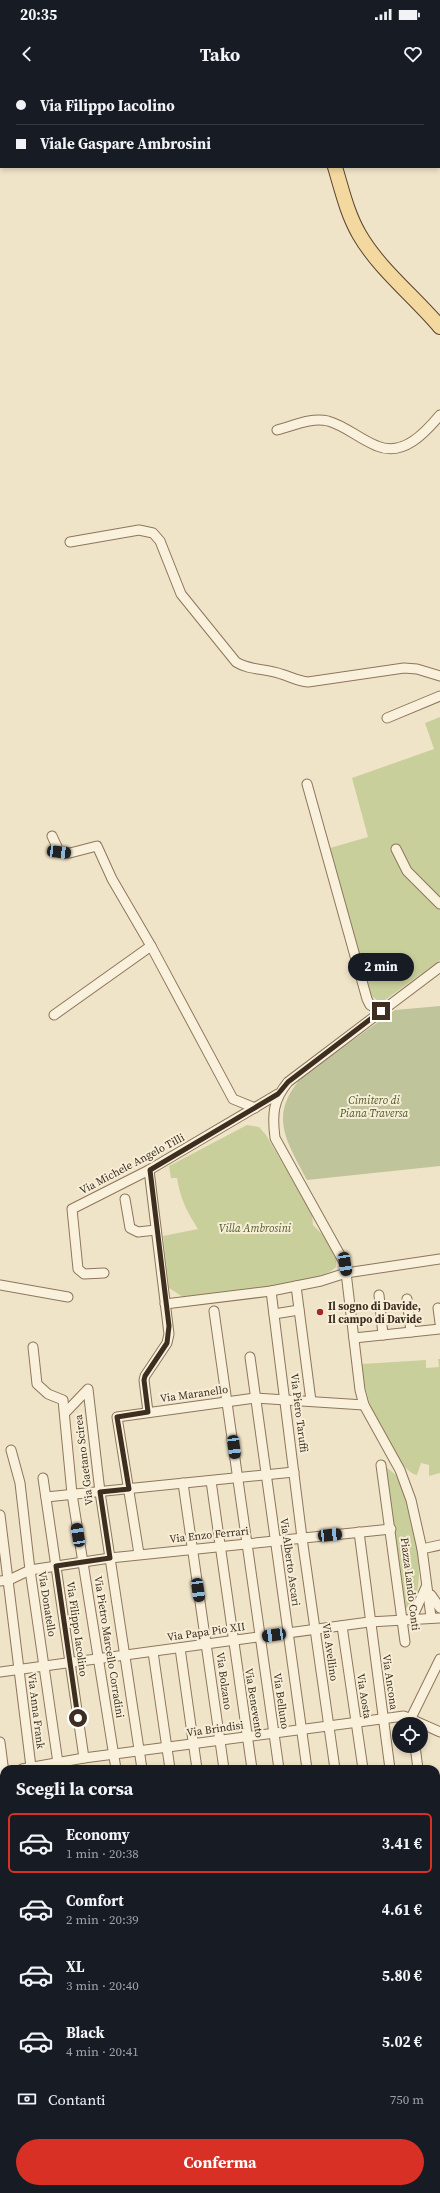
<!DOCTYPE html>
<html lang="it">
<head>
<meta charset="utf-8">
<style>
	body { margin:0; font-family:"Source Serif 4",serif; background:#242831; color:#f1f3f6; height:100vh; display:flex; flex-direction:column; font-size:15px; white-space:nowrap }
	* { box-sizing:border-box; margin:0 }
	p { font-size:13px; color:#9ea1a6 }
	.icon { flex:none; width:22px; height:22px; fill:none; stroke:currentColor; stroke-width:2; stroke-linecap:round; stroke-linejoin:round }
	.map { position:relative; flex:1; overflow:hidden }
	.sheet { position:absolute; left:0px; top:1685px; width:440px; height:428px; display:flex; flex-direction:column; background:#171b24; border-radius:12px 12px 0 0; box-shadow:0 2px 6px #0003 }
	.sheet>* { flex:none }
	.hud { position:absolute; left:0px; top:0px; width:440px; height:88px; box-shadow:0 2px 6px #0003; display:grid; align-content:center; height:88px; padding:0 16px; background:#171b24 }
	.buttons { position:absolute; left:392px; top:1637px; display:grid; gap:8px }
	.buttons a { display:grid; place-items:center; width:36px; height:36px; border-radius:50%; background:#171b24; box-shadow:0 2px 6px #0003; font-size:20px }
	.end { position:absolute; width:18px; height:18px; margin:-9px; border:5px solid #3d2e20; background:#fff; box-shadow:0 0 0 2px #fff }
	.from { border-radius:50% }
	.bubble { position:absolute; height:28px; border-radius:14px; background:#171b24; box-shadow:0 2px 6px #0003; font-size:13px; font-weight:700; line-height:28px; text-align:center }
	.car { position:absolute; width:12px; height:24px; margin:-12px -6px; border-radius:5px; box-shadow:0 0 3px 1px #0007; background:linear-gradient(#222 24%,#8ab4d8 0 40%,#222 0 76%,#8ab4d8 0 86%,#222 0) }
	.hud b { display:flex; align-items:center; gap:14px; height:38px; font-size:15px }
	.hud b+b { border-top:1px solid #363941 }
	.hud i { width:10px; height:10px; background:#f1f3f6 }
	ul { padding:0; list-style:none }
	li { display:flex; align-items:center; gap:12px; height:60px; margin:0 8px 6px; padding:0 8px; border:2px solid transparent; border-radius:6px }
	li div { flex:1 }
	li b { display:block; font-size:15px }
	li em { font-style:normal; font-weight:700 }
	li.on { border-color:#d93025 }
	li>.icon { width:36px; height:36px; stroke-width:1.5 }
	h2 { padding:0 16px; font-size:18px; line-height:48px }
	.pay { display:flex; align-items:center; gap:10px; height:44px; padding:0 16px; font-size:15px }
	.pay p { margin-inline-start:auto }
	.cta { display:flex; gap:8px; margin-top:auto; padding:8px 16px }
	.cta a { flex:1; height:46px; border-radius:24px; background:#d93025; color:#fff; font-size:16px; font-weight:700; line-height:46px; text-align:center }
	.status { display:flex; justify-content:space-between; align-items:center; height:28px; padding:0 20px; background:#171b24; direction:ltr }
	.status svg { height:11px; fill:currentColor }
	header { display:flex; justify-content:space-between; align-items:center; height:52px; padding:0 16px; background:#171b24; font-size:18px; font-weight:700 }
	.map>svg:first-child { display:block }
	.green { fill:#c9cf9b }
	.cemetery { fill:#bfc49a }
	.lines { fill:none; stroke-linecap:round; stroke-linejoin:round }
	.minor-casing { stroke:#8d765c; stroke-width:11 }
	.primary-casing { stroke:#5b4430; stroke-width:16 }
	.minor { stroke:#faf1dc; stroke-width:9 }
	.primary { stroke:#f3d9a0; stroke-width:14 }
	.route { stroke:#3d2e20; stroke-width:5 }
	.poi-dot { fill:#9e2a2b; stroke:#f7eed8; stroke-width:1.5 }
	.labels { text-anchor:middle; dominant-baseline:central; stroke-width:4; stroke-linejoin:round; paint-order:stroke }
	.park-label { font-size:11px; font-style:italic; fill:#4d5a26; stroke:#f7eed8 }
	.street-label { font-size:11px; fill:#3d2e20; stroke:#f7eed8 }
	.poi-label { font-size:11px; font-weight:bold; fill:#3d2e20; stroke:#f7eed8; text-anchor:start }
</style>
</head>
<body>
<div class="status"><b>20:35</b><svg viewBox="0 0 49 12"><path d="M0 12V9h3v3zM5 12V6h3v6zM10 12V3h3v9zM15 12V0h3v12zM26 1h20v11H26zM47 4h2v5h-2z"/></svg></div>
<header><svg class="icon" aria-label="back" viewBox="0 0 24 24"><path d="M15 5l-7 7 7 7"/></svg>Tako<svg class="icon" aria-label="heart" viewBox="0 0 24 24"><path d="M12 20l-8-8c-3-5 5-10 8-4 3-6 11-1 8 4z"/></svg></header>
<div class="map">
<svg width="440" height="2113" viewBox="0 0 440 2113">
	<rect width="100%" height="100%" fill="#f0e4c8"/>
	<g class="green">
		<polygon points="440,637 440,880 381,923 370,915 330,768 368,757 352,698 434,669 425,643"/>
		<path d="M 247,1045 L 259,1047 L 266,1055 L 312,1134 L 313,1145 L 324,1156 L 331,1167 L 336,1179 L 336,1187 C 323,1204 209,1214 183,1217 L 169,1208 L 163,1156 L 198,1149 C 187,1132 180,1118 177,1098 L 171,1098 L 169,1086 Z"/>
		<path d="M 438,1279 L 440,1279 L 440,1393 L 429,1396 L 429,1385 L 421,1383 L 417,1395 C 398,1391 371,1333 367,1314 C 364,1305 363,1294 362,1284 L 426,1280 L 426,1288 L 439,1287 Z"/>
		<path d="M 386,1387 C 391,1391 396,1394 399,1400 C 411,1421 425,1492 416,1515 C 413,1520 409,1525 405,1530 Z"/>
	</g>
	<path class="cemetery" d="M 440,926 L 440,1086 L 307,1100 C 286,1060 267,1034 304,995 L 395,930 Z"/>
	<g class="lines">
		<g class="minor-casing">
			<g id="minor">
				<polyline points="367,1 367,0"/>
				<path d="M 277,350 C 293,346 311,337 328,341 C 346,346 359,359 377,366 C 403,377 425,353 440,335"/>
				<path d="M 70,462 L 139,450 L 153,453 L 160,461 L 181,514 L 236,582 C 250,591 266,588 281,594 C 291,597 298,601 308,602 L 404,588 L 417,589 L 440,596"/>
				<polyline points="387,638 440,616"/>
				<polyline points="307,704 367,919 370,925 381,931"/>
				<polyline points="52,756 59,771 70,773 97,766 112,799 151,866 233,1019 255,1028"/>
				<polyline points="396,769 407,791 440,824"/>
				<polyline points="54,935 151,866"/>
				<polyline points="125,1119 130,1148 138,1152 156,1150"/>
				<polyline points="104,1193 84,1194 78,1189 72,1129 149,1090 278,1014"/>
				<polyline points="0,1205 68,1217"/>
				<polyline points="296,1206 311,1321"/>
				<polyline points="271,1211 302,1458 335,1689"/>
				<polyline points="379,1215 383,1255"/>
				<polyline points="407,1219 411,1252"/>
				<polyline points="165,1224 271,1211 321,1201 346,1193 440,1179"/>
				<polyline points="438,1228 440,1243"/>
				<polyline points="214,1231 279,1689"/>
				<polyline points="274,1234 299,1230"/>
				<polyline points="354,1258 440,1249"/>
				<polyline points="33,1267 37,1304 48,1314 63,1320 72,1414 116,1689"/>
				<polyline points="250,1277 307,1689"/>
				<polyline points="148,1332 144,1300 145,1296 167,1263 169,1254 149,1090"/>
				<polyline points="65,1333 88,1309 100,1412 142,1689"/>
				<polyline points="11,1370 20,1403 30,1490 58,1683"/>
				<polyline points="381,1385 405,1562"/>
				<polyline points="43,1398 84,1678"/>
				<polyline points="211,1401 252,1689"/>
				<polyline points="183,1403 224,1689"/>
				<polyline points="46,1417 294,1392"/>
				<polyline points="0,1435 31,1687"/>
				<polyline points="359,1452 390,1689"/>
				<polyline points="422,1469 440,1465"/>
				<polyline points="139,1474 117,1337 255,1318 364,1325"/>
				<polyline points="0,1501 9,1500 30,1490 110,1478 391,1449"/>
				<polyline points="431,1515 440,1528"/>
				<path d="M 431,1537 L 422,1469 L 411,1420 L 400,1390 L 364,1325 L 360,1310 L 345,1184 L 275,1058 C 272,1035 273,1020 288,1002 L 440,887"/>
				<polyline points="412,1538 426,1507"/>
				<polyline points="342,1546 363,1689"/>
				<polyline points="180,1568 197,1689"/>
				<polyline points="153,1572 170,1689"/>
				<polyline points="0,1592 369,1542 440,1538"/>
				<polyline points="412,1643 411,1638 440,1579"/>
				<polyline points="0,1662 4,1693"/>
				<polyline points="415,1666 418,1689"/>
				<polyline points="22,1689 84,1678 404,1636 440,1652"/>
				<polyline points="436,1711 440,1703"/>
				<polyline points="436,1762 440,1761"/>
				<polyline points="0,1789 4,1790"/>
				<polyline points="0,1810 4,1804"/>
				<polyline points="436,1815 440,1815"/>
				<polyline points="0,1818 4,1821"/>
				<polyline points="0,1850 4,1844"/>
				<polyline points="0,1898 4,1893"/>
				<polyline points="436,1904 440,1852"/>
				<polyline points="0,1918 4,1920"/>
				<polyline points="436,1934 440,1931"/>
				<polyline points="0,1946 4,1940"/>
				<polyline points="436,1968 440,1965"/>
				<polyline points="0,1990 4,1984"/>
				<polyline points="436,2004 440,2001"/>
				<polyline points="0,2014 4,2017"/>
				<polyline points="0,2042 4,2036"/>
				<polyline points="436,2043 440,2052"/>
				<polyline points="0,2080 4,2082"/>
				<polyline points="436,2083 440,2084"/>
				<polyline points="436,2107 440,2108"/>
				<polyline points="67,2109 67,2113"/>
				<polyline points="74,2109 81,2113"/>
				<polyline points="111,2109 111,2113"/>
				<polyline points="141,2109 142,2113"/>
				<polyline points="156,2109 156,2113"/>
				<polyline points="366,2109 366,2113"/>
				<polyline points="400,2109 401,2113"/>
				<polyline points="236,2113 240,2109"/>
				<polyline points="285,2113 290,2109"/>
			</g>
		</g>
		<g class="primary-casing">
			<g id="primary">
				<polyline points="310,0 310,1"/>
				<path d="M 335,87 C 342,110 347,133 359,154 C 379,189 414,216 440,247"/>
			</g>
		</g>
		<use href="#minor" class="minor"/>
		<use href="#primary" class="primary"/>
	</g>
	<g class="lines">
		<polyline class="route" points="78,1638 56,1486 110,1478 100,1412 129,1409 117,1337 148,1332 144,1300 145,1296 167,1263 169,1246 150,1090 278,1014 288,1002 381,931"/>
	</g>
	<circle class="poi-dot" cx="320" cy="1232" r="4"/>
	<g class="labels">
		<g class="park-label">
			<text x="374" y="1020">Cimitero di<tspan x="374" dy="13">Piana Traversa</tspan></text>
			<text x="255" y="1148">Villa Ambrosini</text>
		</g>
		<g class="street-label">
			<text transform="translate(132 1084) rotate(-28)">Via Michele Angelo Tilli</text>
			<text transform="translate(194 1314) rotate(-8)">Via Maranello</text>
			<text transform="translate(299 1333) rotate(83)">Via Piero Taruffi</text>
			<text transform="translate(84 1380) rotate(-97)">Via Gaetano Scirea</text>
			<text transform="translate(209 1455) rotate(-6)">Via Enzo Ferrari</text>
			<text transform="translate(290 1482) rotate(82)">Via Alberto Ascari</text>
			<text transform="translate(410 1504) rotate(83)">Piazza Lando Conti</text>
			<text transform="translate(47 1524) rotate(81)">Via Donatello</text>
			<text transform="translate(77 1549) rotate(82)">Via Filippo Iacolino</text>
			<text transform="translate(206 1552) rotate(-8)">Via Papa Pio XII</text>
			<text transform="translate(109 1567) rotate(81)">Via Pietro Marcello Corradini</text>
			<text transform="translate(330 1572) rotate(82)">Via Avellino</text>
			<text transform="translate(224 1601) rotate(82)">Via Bolzano</text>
			<text transform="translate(390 1602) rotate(82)">Via Ancona</text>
			<text transform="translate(364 1616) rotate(81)">Via Aosta</text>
			<text transform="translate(281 1621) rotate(82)">Via Belluno</text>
			<text transform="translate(254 1623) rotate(81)">Via Benevento</text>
			<text transform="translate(36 1631) rotate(83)">Via Anna Frank</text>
			<text transform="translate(215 1649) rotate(-8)">Via Brindisi</text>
		</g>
		<g class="poi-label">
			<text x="328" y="1226">Il sogno di Davide,<tspan x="328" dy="13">Il campo di Davide</tspan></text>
		</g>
	</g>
</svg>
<div class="buttons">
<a><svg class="icon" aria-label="locate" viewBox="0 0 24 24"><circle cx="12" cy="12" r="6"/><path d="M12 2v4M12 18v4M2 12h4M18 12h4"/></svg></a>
</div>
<i class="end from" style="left:78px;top:1638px"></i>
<i class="end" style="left:381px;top:931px"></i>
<div class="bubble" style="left:348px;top:873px;width:66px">2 min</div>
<i class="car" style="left:59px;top:772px;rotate:97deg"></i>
<i class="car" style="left:345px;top:1184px;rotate:171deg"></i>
<i class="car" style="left:234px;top:1367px;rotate:173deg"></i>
<i class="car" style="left:78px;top:1455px;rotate:351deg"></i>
<i class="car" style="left:330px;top:1455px;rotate:84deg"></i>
<i class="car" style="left:198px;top:1510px;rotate:172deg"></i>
<i class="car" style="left:274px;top:1555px;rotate:262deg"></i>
<div class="hud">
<b><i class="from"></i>Via Filippo Iacolino</b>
<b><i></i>Viale Gaspare Ambrosini</b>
</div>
<section class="sheet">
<h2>Scegli la corsa</h2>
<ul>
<li class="on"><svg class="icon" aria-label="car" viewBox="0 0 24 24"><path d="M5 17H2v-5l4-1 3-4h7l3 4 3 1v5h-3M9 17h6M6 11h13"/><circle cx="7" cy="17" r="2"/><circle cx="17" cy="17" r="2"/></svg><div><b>Economy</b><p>1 min · 20:38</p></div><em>3.41 €</em></li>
<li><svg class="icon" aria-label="car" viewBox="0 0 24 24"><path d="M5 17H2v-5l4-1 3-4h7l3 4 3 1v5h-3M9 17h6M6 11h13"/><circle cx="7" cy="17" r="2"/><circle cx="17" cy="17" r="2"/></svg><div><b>Comfort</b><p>2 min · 20:39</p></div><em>4.61 €</em></li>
<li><svg class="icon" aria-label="car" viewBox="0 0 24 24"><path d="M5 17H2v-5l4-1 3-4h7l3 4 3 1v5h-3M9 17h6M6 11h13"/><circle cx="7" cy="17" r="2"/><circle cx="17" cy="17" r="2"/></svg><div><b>XL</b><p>3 min · 20:40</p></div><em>5.80 €</em></li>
<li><svg class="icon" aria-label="car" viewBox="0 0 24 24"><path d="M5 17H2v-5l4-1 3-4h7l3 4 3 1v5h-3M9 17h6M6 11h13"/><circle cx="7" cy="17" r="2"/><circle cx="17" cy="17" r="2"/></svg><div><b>Black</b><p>4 min · 20:41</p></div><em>5.02 €</em></li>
</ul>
<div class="pay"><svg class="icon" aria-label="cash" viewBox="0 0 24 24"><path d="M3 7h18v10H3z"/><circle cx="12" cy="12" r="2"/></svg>Contanti<p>750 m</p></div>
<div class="cta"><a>Conferma</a></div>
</section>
</div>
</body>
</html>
